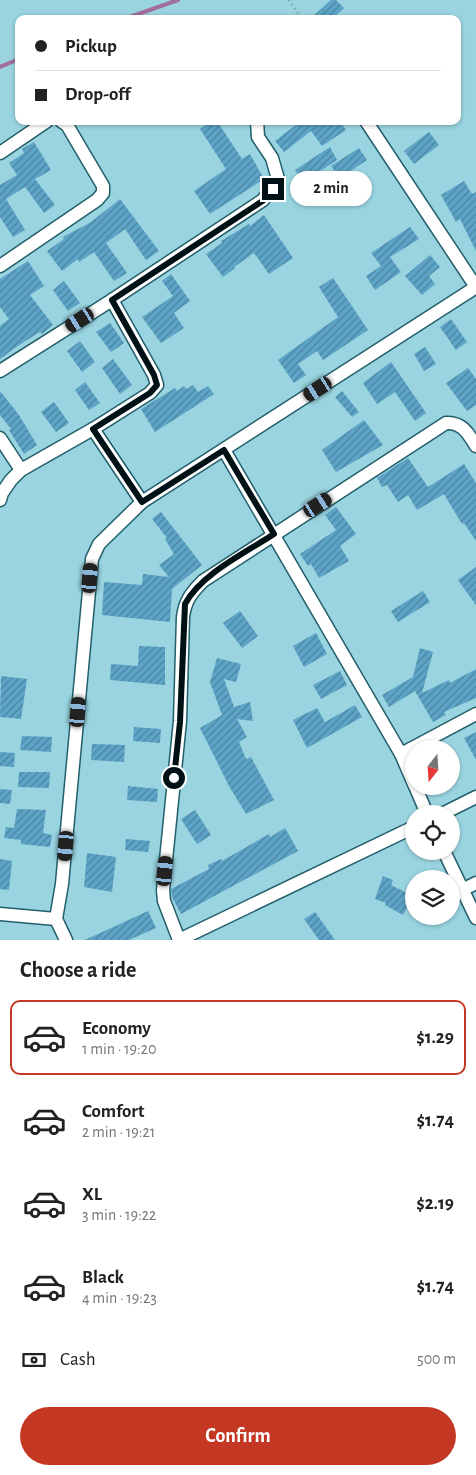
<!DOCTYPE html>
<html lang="en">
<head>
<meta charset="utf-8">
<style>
	body { margin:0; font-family:"Alegreya Sans",sans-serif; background:#f6f6f6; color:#222; height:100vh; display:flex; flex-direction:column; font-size:19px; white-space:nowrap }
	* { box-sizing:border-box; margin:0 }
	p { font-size:16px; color:#767676 }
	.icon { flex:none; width:28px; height:28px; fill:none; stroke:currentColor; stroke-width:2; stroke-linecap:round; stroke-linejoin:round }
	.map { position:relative; height:940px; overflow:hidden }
	.side { display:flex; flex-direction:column; background:#fff; flex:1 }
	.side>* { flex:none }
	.hud { position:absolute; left:15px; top:15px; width:446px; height:110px; border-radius:10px; box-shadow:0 1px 4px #0004; display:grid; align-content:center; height:110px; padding:0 20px; background:#fff }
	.needle { width:32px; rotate:197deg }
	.fabs { position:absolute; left:405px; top:740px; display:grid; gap:10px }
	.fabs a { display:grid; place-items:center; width:55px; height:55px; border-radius:50%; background:#fff; box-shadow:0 1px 4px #0004; font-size:25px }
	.end { position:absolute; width:22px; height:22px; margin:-11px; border:6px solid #001115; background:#fff; box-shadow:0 0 0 2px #fff }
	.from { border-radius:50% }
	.bubble { position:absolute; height:35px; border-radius:18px; background:#fff; box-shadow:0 1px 4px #0004; font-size:16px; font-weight:700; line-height:35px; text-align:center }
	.car { position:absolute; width:15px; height:30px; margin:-15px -8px; border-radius:6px; box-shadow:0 0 4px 1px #0007; background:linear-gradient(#222 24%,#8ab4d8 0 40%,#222 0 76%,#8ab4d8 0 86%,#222 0) }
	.hud b { display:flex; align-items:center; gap:18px; height:48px; font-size:19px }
	.hud b+b { border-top:1px solid #e0e0e0 }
	.hud i { width:12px; height:12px; background:#222 }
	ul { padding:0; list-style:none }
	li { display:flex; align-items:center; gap:15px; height:75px; margin:0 10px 8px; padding:0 10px; border:2px solid transparent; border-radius:10px }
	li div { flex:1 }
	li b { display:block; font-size:19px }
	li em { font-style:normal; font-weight:700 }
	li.current { border-color:#c43823 }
	li>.icon { width:45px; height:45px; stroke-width:1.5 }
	h2 { padding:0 20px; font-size:22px; line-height:60px }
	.pay { display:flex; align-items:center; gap:12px; height:55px; padding:0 20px; font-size:19px }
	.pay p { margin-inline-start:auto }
	.primary-button { display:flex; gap:10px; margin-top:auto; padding:10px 20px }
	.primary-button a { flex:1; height:58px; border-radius:30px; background:#c43823; color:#fff; font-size:20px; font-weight:700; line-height:58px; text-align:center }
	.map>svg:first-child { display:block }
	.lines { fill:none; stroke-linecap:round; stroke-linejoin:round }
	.stream { stroke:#a16e9a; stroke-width:4 }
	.building { fill:url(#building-hatch) }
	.minor-casing { stroke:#235f6a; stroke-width:15 }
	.path { stroke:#65929b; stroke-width:2.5; stroke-dasharray:1 4; stroke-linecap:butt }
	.minor { stroke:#fff; stroke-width:12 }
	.route { stroke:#001115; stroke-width:6 }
</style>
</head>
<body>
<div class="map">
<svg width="476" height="940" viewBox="0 0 476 940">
	<defs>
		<pattern id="building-hatch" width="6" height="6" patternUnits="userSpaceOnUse" patternTransform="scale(1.25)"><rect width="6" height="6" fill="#5da4c7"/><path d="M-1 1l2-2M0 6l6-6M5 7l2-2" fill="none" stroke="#4a84a0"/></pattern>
	</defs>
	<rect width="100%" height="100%" fill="#99d4e0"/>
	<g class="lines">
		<g class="stream">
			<polyline points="124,19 178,0"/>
			<polyline points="0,67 19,59"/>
		</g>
	</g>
	<g class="building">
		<polygon points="331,0 336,0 344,8 332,19 310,19"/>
		<polygon points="212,121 217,121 242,159 250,154 264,179 210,214 194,191 226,169 200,129"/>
		<polygon points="301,121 340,121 346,130 322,146 311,131 284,152 275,141"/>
		<polygon points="429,132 439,145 414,164 404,151"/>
		<polygon points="34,142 51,170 35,179 55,205 44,213 25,187 6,199 25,230 13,237 0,217 0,185 17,175 9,163 24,153 22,149"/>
		<polygon points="330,147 337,160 303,182 295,170"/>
		<polygon points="359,148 367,160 340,178 331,166"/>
		<polygon points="464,181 472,194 476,192 476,251 460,219 456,222 441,195"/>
		<polygon points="120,199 159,251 146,260 125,229 106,243 127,273 114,281 94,252 79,262 78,259 62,271 47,251 64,239 63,237 91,222"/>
		<polygon points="264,215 293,258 269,274 254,253 234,267 235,268 223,277 206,254 222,243 221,241 249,224 250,226"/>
		<polygon points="410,227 419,239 390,257 401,272 375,290 366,276 381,266 371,253"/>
		<polygon points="430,255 440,267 429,276 435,284 422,295 405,276"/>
		<polygon points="28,261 44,286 30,295 53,325 42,334 40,332 19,345 0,359 0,326 9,319 0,307 0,279"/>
		<polygon points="171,274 190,301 174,313 184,328 161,343 142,317 173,296 162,281"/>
		<polygon points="333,278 368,330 323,360 317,351 298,364 306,375 294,383 278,360 338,317 319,287"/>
		<polygon points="64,281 80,303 68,311 53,290"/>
		<polygon points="451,319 467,342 456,350 440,327"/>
		<polygon points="110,323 124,343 111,352 96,332"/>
		<polygon points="80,341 95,362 82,372 67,351"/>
		<polygon points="425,347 436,364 424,371 414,354"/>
		<polygon points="113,359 132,385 120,394 102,368"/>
		<polygon points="391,362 426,413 415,421 395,392 377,404 363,383"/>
		<polygon points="468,368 476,379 476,405 467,411 446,383"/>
		<polygon points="85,382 100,403 89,410 75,390"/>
		<polygon points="193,385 198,392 208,386 214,394 155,432 141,409 175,388 177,391 184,386 187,389"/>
		<polygon points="0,391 19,415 37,445 24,454 9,430 11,429 0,415"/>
		<polygon points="342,391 359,412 352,417 335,397"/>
		<polygon points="54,402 69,423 56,432 41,412"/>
		<polygon points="364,420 383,445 336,472 322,450"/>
		<polygon points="408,458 428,487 464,464 476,483 476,541 464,523 462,524 444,494 417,510 408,495 398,502 387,485 382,487 377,478"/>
		<polygon points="336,507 356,534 340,546 349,561 319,578 311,564 308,566 300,554 336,530 325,515"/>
		<polygon points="161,512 202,565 172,589 170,622 102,615 104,582 142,585 143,574 169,577 159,565 174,554 165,539 167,538 152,519"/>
		<polygon points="476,567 476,605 458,580"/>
		<polygon points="423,591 430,602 398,622 391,611"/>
		<polygon points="240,611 258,636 242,648 223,623"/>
		<polygon points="316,633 327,654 304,667 293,646"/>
		<polygon points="139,646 165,647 165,685 110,680 111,664 138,666"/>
		<polygon points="420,648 433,652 422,693 449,680 450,683 476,669 476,698 444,712 446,715 433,722 415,691 389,707 382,695 413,677"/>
		<polygon points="217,658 241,664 236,682 224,679 234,707 250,702 253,721 237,719 247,737 239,742 246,759 251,757 274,800 246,814 229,786 200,728 222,715 210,682"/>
		<polygon points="340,671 347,685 321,699 313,685"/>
		<polygon points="1,676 27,679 21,719 0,717"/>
		<polygon points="355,705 362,717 307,748 293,720 317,708 325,722"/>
		<polygon points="134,727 161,729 160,743 133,741"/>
		<polygon points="476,732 476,760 464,738"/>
		<polygon points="22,736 52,737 51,752 20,750"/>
		<polygon points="92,744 125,745 124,762 91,760"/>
		<polygon points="0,752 15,753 14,767 0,766"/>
		<polygon points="19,772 50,772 49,788 18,787"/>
		<polygon points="128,786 158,789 157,802 127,800"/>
		<polygon points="0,789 12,790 10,804 0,803"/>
		<polygon points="17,809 46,810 43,833 52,835 50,847 21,844 21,840 4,838 6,827 14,828"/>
		<polygon points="195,810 211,835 197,844 181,819"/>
		<polygon points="285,828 298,851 181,914 172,897 171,889 209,869 208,865 221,859 222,861 269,834 270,837"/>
		<polygon points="126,839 150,841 148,852 125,850"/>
		<polygon points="87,853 116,857 112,892 84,887"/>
		<polygon points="0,859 12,861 9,890 0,889"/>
		<polygon points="383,876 393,880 391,885 413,896 403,915 385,905 386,903 375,899"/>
		<polygon points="148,911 156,928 129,940 85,940"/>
		<polygon points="315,912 335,940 319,940 304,919"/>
	</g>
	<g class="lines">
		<g class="minor-casing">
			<g id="minor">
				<polyline points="366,121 476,287"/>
				<polyline points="0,153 47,121"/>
				<polyline points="0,266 97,200 103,193 103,186 67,125 61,121"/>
				<polyline points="0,371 112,300"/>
				<polyline points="93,429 142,502"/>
				<polyline points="0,438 21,470"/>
				<polyline points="224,450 401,754 414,784"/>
				<polyline points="0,500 2,493 11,480 21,470 93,429 150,393 157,385 154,375 112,300 263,200 278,179 272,158 258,137 257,121"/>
				<polyline points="401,754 476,714"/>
				<polyline points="415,786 427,814"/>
				<polyline points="442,814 476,797"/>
				<polyline points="444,851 476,918"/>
				<polyline points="462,890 476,883"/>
				<polyline points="0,914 56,919 66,940"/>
				<polyline points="56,919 62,884 92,559 99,544 142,502 476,287"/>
				<path d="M 179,940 L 164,901 L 163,890 L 180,721 L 183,617 C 185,601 191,593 203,581 L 446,423 C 462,422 468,433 476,446"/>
				<polyline points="179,940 414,827"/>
			</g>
		</g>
		<polyline class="path" points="289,0 302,19"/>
		<use href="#minor" class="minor"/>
	</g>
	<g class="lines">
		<path class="route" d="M 174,778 L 180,722 L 185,604 C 201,574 245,553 274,534 L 224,450 L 142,502 L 93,429 L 150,393 L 157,385 L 154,375 L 112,300 L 264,200 L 273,189"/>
	</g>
</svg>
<div class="fabs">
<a><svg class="needle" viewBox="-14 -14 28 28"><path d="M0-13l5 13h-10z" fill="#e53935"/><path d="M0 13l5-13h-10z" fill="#767676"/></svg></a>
<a><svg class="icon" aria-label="locate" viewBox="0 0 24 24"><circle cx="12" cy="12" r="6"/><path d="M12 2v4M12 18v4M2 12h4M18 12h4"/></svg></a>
<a><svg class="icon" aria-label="layers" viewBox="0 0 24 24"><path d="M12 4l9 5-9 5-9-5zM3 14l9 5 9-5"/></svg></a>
</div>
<i class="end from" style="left:174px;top:778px"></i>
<i class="end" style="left:273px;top:189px"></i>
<div class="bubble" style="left:290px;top:171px;width:82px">2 min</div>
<i class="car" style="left:80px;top:320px;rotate:238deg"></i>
<i class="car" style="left:318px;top:389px;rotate:237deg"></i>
<i class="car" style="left:318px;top:505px;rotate:57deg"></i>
<i class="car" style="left:90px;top:578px;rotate:5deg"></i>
<i class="car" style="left:78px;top:712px;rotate:5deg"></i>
<i class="car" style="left:66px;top:846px;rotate:185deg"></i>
<i class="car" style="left:165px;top:871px;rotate:6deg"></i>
<div class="hud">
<b><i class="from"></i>Pickup</b>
<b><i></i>Drop-off</b>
</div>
</div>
<section class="side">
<h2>Choose a ride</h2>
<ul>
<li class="current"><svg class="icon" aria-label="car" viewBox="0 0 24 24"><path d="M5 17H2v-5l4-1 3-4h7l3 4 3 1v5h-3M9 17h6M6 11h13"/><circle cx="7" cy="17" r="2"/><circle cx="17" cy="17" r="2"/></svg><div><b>Economy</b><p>1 min · 19:20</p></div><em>$1.29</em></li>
<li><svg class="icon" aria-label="car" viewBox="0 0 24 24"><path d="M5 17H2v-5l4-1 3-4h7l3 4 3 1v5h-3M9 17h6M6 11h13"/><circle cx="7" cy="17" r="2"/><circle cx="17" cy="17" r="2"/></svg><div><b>Comfort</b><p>2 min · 19:21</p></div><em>$1.74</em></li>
<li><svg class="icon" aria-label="car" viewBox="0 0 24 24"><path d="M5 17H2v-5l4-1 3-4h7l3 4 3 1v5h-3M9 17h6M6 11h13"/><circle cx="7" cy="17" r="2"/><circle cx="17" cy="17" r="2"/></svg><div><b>XL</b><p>3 min · 19:22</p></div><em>$2.19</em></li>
<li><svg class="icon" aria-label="car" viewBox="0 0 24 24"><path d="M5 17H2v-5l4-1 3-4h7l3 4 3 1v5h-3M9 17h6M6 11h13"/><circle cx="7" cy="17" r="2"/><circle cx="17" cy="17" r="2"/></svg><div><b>Black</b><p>4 min · 19:23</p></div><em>$1.74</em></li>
</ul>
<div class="pay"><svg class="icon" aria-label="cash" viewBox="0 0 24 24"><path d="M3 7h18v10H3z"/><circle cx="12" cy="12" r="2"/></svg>Cash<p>500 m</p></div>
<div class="primary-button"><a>Confirm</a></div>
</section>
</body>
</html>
